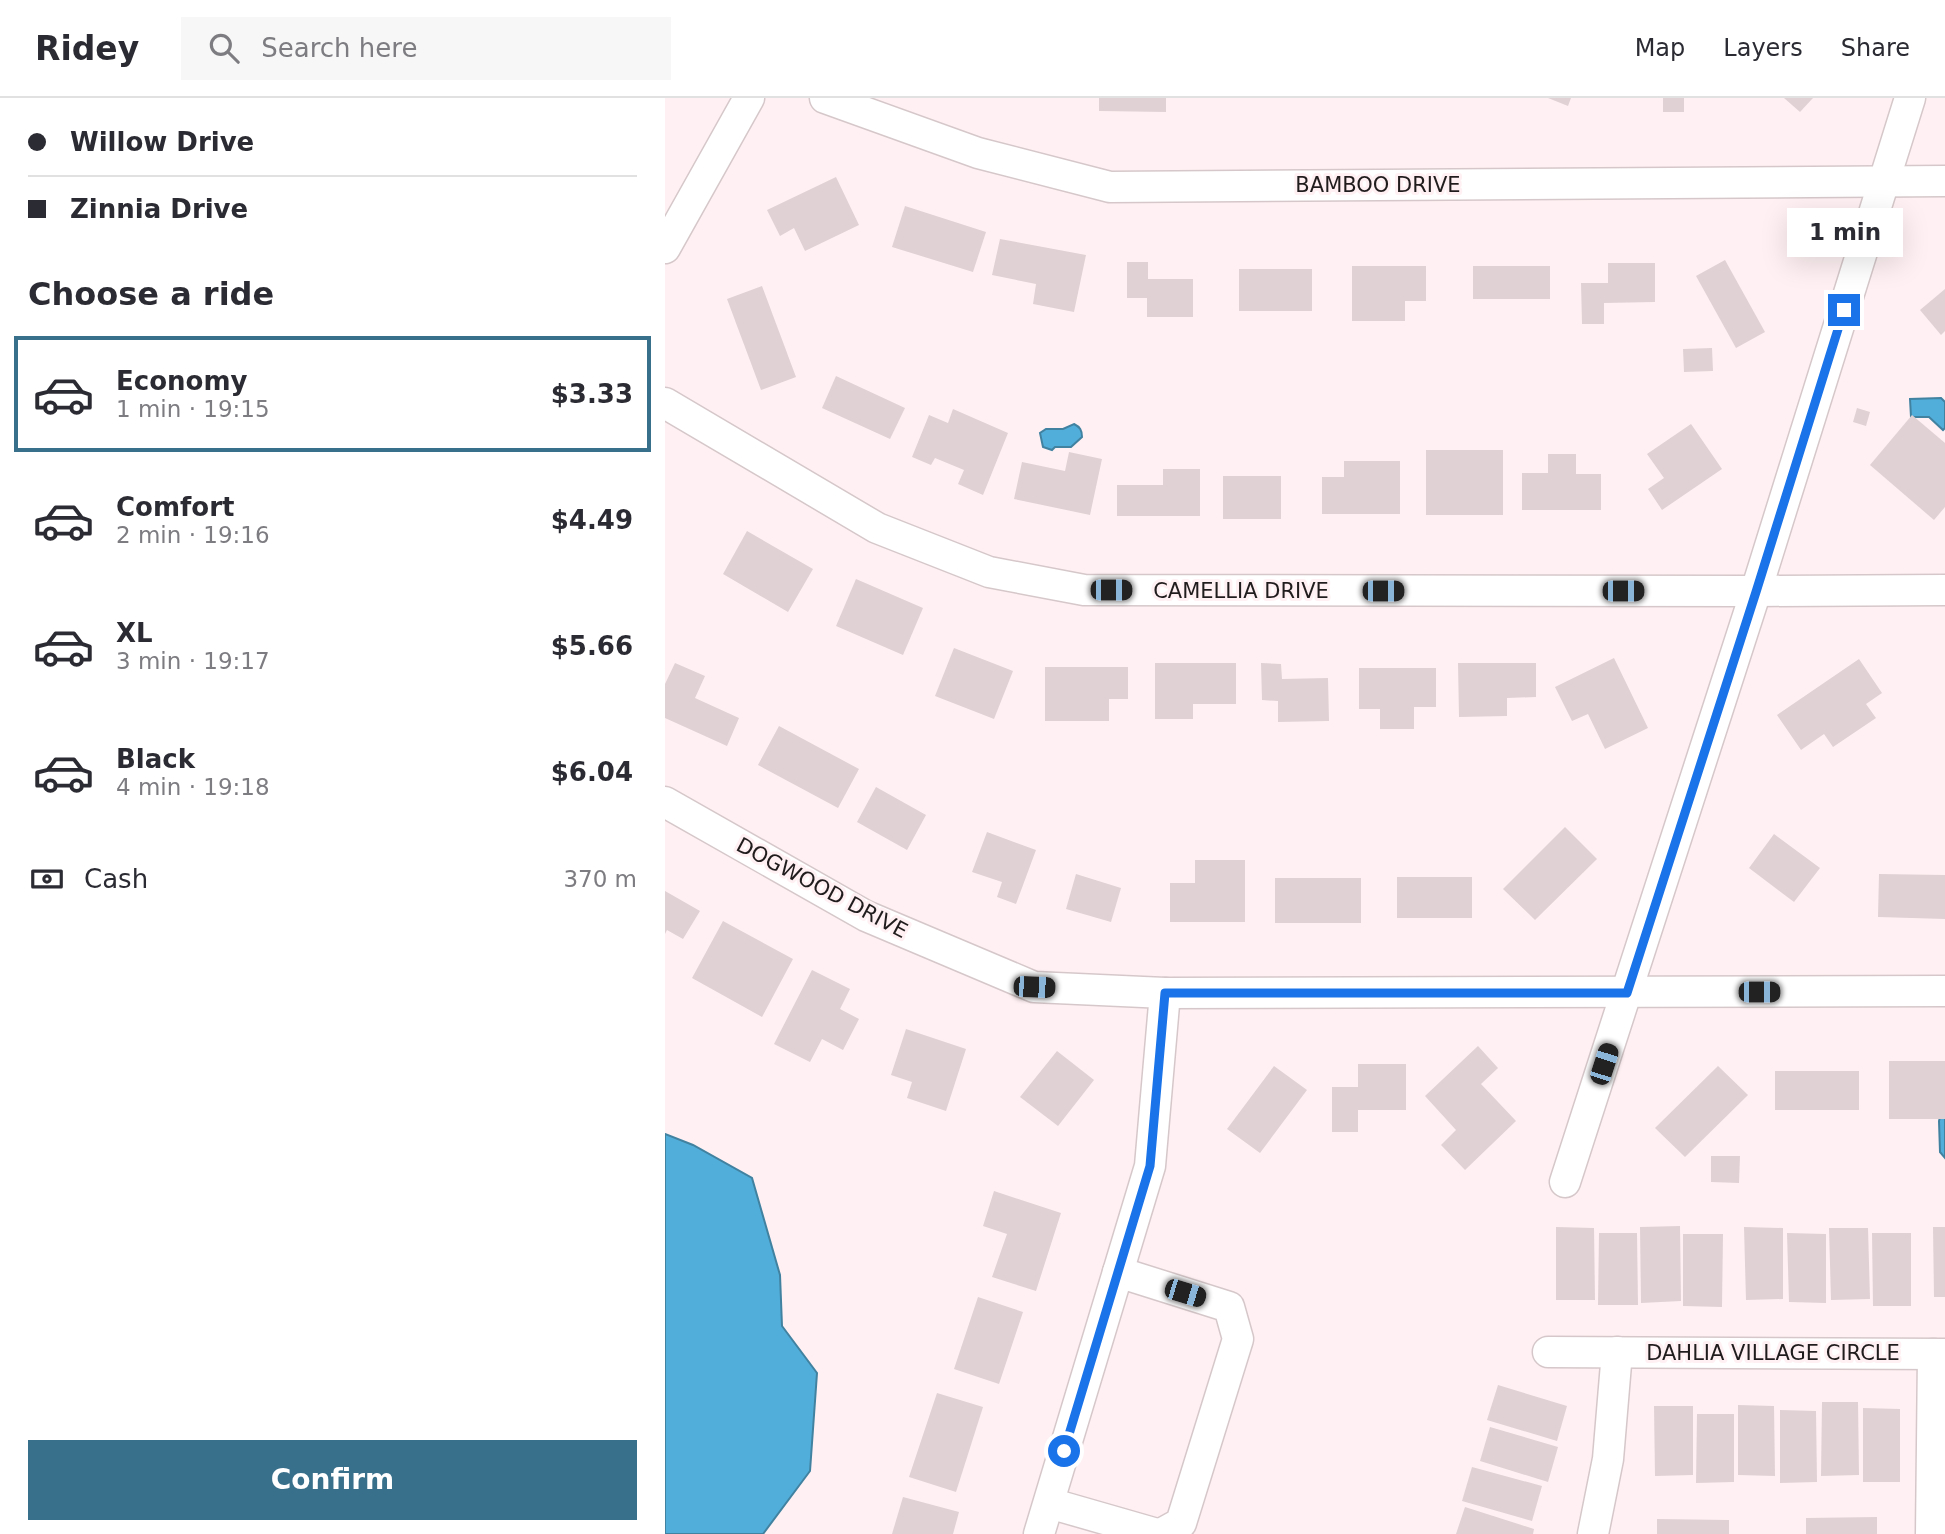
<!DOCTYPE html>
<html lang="en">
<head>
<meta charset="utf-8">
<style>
	body { margin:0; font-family:"DejaVu Sans",sans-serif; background:#f7f7f7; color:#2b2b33; height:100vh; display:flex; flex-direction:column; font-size:26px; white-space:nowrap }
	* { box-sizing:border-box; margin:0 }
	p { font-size:23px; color:#7c7c81 }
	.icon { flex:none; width:38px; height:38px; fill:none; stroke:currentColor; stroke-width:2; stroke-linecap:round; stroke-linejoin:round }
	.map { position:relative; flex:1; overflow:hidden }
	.panel { display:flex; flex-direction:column; background:#fff; width:665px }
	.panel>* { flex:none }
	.guide { display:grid; align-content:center; height:154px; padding:0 28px; background:#fff }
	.end { position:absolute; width:32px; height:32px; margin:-16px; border:9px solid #1a73e8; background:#fff; box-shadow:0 0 0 4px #fff }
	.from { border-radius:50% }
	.bubble { position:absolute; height:49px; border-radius:0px; background:#fff; box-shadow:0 7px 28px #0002; font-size:23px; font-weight:800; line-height:49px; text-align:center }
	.car { position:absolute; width:21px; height:42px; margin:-21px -10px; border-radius:9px; box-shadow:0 0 5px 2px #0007; background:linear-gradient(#222 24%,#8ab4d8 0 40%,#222 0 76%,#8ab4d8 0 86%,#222 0) }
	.guide b { display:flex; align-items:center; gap:24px; height:66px; font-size:26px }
	.guide b+b { border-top:2px solid #e1e1e2 }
	.guide i { width:18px; height:18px; background:#2b2b33 }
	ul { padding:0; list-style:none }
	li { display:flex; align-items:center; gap:21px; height:116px; margin:0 14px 10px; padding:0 14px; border:4px solid transparent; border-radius:0px }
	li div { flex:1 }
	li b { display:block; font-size:26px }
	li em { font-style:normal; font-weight:800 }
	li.on { border-color:#386f8a }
	li>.icon { width:63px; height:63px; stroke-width:1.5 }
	h2 { padding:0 28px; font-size:32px; line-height:84px }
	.pay { display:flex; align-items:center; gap:18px; height:77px; padding:0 28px; font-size:26px }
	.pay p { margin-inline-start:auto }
	.button { display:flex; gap:14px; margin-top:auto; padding:14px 28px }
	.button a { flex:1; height:80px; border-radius:0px; background:#386f8a; color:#fff; font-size:28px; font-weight:800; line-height:80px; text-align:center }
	header { display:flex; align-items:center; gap:42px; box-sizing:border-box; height:98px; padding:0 35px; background:#fff; border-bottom:2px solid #e1e1e2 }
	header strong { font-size:33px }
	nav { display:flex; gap:38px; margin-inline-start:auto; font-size:24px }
	.search { width:490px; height:63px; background:#f7f7f7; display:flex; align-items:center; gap:18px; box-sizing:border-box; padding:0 24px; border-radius:0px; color:#7c7c81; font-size:26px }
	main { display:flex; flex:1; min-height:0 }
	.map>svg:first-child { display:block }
	.water { fill:#51aeda; stroke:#4282a1; stroke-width:2 }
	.building { fill:#e0d1d4 }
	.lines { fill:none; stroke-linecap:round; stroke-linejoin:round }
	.minor-casing { stroke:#d6c8ca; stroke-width:33 }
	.minor { stroke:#fff; stroke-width:30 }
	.route { stroke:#1a73e8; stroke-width:9 }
	.labels { text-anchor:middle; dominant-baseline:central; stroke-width:6; stroke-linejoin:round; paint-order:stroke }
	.street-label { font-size:21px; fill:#201b1c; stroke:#fff1f3 }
</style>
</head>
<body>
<header>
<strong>Ridey</strong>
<div class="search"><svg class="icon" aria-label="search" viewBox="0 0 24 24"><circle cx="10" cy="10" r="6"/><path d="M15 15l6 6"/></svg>Search here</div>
<nav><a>Map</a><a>Layers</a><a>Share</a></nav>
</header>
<main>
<section class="panel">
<div class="guide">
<b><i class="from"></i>Willow Drive</b>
<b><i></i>Zinnia Drive</b>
</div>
<h2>Choose a ride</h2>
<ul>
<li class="on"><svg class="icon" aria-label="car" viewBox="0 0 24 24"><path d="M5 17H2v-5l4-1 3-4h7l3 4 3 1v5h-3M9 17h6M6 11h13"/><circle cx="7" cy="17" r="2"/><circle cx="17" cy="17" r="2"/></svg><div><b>Economy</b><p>1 min · 19:15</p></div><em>$3.33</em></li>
<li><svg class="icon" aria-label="car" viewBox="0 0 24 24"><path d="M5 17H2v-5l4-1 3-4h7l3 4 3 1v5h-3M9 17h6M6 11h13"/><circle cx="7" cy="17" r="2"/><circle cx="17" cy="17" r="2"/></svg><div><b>Comfort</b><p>2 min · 19:16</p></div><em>$4.49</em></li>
<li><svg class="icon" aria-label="car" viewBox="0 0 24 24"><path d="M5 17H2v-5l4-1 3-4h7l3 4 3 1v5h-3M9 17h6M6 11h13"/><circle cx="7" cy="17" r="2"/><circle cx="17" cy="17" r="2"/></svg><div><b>XL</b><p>3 min · 19:17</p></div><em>$5.66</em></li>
<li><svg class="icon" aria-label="car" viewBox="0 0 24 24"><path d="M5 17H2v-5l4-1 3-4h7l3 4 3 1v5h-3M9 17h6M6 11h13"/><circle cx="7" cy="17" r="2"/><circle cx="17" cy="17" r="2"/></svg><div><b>Black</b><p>4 min · 19:18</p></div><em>$6.04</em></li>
</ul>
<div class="pay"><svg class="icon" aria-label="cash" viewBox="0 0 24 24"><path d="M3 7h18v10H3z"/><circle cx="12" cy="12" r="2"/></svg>Cash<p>370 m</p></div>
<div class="button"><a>Confirm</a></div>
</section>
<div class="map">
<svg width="1280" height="1436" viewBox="0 0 1280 1436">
	<rect width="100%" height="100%" fill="#fff1f3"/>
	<g class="water">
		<polygon points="1276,300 1280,304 1280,330 1278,332 1264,319 1246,319 1245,301"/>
		<path d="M 409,326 C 415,329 417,332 417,339 L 406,349 L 390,349 L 387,352 L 378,349 L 375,335 L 381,331 L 398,331 Z"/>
		<polygon points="1280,1015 1280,1060 1275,1054 1274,1023 1275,1019"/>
		<polygon points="0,1036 28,1047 87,1080 115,1177 117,1228 152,1275 145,1373 98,1436 0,1436"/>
	</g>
	<g class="building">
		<polygon points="434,0 501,0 501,14 434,13"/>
		<polygon points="883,0 906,0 903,8"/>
		<rect x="998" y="0" width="21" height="14"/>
		<polygon points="1119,0 1148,0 1135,14"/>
		<polygon points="171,79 194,127 140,153 129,130 115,138 102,112"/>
		<polygon points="240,108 321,134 308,174 227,149"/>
		<polygon points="335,141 421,157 409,214 368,206 371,186 327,177"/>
		<polygon points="1060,162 1100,234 1071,250 1031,178"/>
		<polygon points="462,164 483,164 483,181 528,181 528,219 482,219 482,200 462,200"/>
		<polygon points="943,165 990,165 990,204 939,205 939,226 917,226 916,185 943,185"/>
		<polygon points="687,168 761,168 761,203 740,203 740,223 687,223"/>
		<rect x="808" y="168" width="77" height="33"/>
		<rect x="574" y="171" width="73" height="42"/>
		<polygon points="97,188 131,279 96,292 62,201"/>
		<polygon points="1280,191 1280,233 1276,237 1255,212"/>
		<polygon points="1047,250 1048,273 1019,274 1018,251"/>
		<polygon points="171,278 240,310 225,341 157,310"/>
		<polygon points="1192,310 1205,314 1201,328 1188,324"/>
		<polygon points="288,311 343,335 318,397 293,386 299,372 270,360 266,367 247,359 264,317 283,325"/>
		<polygon points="1247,317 1280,345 1280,409 1269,422 1205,367"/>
		<polygon points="1026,326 1057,371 997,412 983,391 999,380 982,356"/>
		<rect x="761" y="352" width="77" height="65"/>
		<polygon points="404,354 437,361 425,417 349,401 357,364 400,373"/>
		<polygon points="883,356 911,356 911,376 936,376 936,412 857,412 857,375 883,375"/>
		<polygon points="679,363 735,363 735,416 657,416 657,379 679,379"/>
		<polygon points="498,371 535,371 535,418 452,418 452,387 498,387"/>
		<rect x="558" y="378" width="58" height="43"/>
		<polygon points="82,433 148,471 123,514 58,476"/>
		<polygon points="191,481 258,510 238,557 171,528"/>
		<polygon points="289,550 348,573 329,621 270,598"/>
		<polygon points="949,560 983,630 940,651 923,616 907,623 890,589"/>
		<polygon points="1194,561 1217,595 1201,606 1211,620 1168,649 1159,636 1136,652 1112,617"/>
		<polygon points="10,565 40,578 30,600 74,620 62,648 0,620 0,586"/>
		<polygon points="490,565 571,565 571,606 528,606 528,621 490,621"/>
		<polygon points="596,565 616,566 617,581 663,580 664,623 613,624 613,603 597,602"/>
		<polygon points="793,565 871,565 871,599 842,600 842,618 794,619"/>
		<polygon points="380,569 463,569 463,601 444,601 444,623 380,623"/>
		<polygon points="694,570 771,570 771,609 749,609 749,631 715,631 715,611 694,611"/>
		<polygon points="114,628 194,671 173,710 93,667"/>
		<polygon points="211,689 261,717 242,752 192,724"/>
		<polygon points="900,729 932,761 870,822 838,791"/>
		<polygon points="322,734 371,752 351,806 332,799 337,784 307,774"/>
		<polygon points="1109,736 1155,770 1129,804 1084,770"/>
		<polygon points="530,762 580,762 580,824 505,824 505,785 530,785"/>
		<polygon points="411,776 456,790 446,824 401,811"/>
		<polygon points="1214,776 1280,777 1280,821 1213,819"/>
		<rect x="732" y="779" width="75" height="41"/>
		<rect x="610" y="780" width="86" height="45"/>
		<polygon points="0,793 35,813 18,841 2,832 0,836"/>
		<polygon points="58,823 128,861 97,919 27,880"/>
		<polygon points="147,872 185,891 175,911 194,921 178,952 157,941 145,964 109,946"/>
		<polygon points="241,931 301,951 281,1013 242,1000 247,984 226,977"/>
		<polygon points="813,948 833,970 816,986 851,1023 800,1072 776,1047 791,1032 760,998"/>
		<polygon points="392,953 429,982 393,1028 355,999"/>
		<rect x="1224" y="963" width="56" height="58"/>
		<polygon points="693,966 741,966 741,1012 693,1012 693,1034 667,1034 667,989 693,989"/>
		<polygon points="609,968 642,992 595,1055 562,1031"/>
		<polygon points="1053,968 1083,997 1020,1059 990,1030"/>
		<rect x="1110" y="973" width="84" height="39"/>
		<polygon points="1046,1058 1075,1058 1074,1085 1046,1084"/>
		<polygon points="329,1093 396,1115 371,1193 327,1179 342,1136 318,1128"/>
		<polygon points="1015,1128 1016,1203 976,1205 975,1129"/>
		<polygon points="891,1129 929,1130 930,1202 891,1202"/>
		<polygon points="1079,1129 1118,1130 1118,1201 1081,1202"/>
		<polygon points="1268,1129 1280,1129 1280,1199 1269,1199"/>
		<polygon points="1164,1130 1203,1130 1205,1201 1166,1202"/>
		<polygon points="934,1135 972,1135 973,1207 933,1207"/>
		<polygon points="1122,1135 1161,1136 1161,1205 1124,1204"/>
		<polygon points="1207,1135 1246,1135 1246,1208 1208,1208"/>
		<polygon points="1018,1136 1058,1136 1057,1209 1018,1208"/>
		<polygon points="313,1199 358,1214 334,1286 289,1271"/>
		<polygon points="833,1287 902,1308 892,1343 822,1322"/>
		<polygon points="272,1295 318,1309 291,1394 244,1379"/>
		<polygon points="1157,1304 1193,1304 1194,1377 1156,1378"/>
		<polygon points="1073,1307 1109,1308 1110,1378 1073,1377"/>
		<polygon points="989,1308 1028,1308 1028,1377 990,1378"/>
		<polygon points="1198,1310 1235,1311 1235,1384 1198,1384"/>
		<polygon points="1115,1312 1151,1313 1152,1384 1115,1385"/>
		<polygon points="1032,1316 1069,1316 1069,1384 1031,1385"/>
		<polygon points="825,1329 893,1349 883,1384 815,1363"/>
		<polygon points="807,1369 877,1388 867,1423 797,1403"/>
		<polygon points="238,1399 294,1414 288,1436 227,1436"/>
		<polygon points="800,1409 869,1431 868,1436 791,1436"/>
		<polygon points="1212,1419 1212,1436 1141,1436 1141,1420"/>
		<polygon points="992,1421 1064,1422 1064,1436 992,1436"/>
	</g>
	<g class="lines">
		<g class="minor-casing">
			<g id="minor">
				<polyline points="160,0 313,55 445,89 1280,83"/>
				<polyline points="0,150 84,0"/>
				<polyline points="0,305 212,430 324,474 419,492 1091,493 1280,492"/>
				<polyline points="0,704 201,818 369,889 500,895 1280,893"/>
				<polyline points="900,1084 1091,493 1245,0"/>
				<polyline points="453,1174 564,1209 573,1241 516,1425 496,1436"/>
				<polyline points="883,1254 1280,1256"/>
				<polyline points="384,1405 492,1436"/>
				<polyline points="374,1436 485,1068 500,895"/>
				<polyline points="928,1436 943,1361 952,1254"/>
				<polyline points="1266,1436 1268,1256"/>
			</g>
		</g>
		<use href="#minor" class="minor"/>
	</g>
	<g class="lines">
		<polyline class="route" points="399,1353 485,1068 500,895 962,895 1091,494 1179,212"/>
	</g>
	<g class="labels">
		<g class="street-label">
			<text x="713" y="87">BAMBOO DRIVE</text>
			<text x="576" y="493">CAMELLIA DRIVE</text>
			<text transform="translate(157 790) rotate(28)">DOGWOOD DRIVE</text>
			<text x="1108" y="1255">DAHLIA VILLAGE CIRCLE</text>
		</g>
	</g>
</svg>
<i class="end from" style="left:399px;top:1353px"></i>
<i class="end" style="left:1179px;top:212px"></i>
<div class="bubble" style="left:1122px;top:110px;width:116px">1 min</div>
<i class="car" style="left:446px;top:492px;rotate:90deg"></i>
<i class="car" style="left:718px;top:493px;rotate:90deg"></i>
<i class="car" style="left:958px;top:493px;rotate:90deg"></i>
<i class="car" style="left:369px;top:889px;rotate:92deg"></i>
<i class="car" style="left:1094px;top:894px;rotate:90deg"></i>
<i class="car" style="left:939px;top:966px;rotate:18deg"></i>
<i class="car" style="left:520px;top:1195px;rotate:107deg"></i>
</div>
</main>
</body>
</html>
